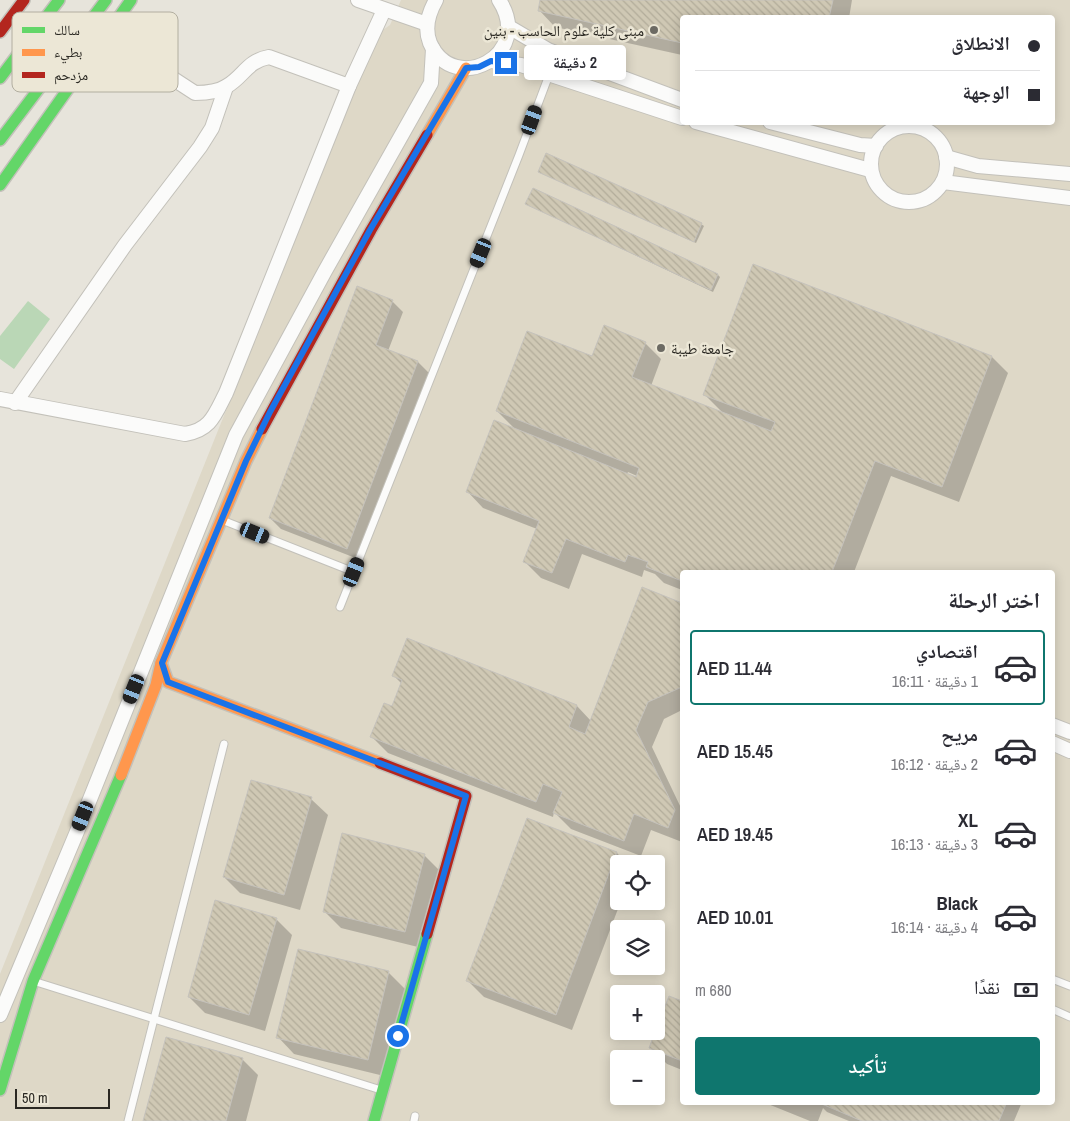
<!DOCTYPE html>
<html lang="ar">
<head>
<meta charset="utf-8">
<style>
	body { margin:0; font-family:"Archivo Narrow","Noto Naskh Arabic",sans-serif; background:#f7f7f7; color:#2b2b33; direction:rtl; height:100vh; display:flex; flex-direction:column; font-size:19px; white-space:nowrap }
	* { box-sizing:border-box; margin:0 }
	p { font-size:16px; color:#7c7c81 }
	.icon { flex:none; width:28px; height:28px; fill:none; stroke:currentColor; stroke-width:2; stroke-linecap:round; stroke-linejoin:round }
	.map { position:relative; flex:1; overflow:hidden; direction:ltr }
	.sheet { position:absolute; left:680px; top:570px; width:375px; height:535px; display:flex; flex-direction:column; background:#fff; border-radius:5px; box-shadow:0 2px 12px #0003; direction:rtl }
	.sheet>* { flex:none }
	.banner { position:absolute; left:680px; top:15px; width:375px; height:110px; border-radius:5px; box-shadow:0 2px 12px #0003; direction:rtl; display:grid; align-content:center; height:110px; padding:0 15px; background:#fff }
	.buttons { position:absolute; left:610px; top:855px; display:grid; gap:10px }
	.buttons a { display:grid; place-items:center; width:55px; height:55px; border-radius:5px; background:#fff; box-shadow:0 2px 12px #0003; font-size:25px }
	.scale { position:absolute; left:15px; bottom:12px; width:95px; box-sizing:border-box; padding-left:5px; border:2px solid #2a2822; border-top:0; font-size:14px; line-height:18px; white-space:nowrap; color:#2a2822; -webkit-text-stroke:4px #ece7d6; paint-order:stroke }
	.end { position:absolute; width:22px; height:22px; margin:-11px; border:6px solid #1a73e8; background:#fff; box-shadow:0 0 0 2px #fff }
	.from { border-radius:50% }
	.bubble { position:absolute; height:35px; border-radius:5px; background:#fff; box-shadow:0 2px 12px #0003; font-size:16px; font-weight:600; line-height:35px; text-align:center; direction:rtl }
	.car { position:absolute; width:15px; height:30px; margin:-15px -8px; border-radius:6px; box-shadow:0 0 4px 1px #0007; background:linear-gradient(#222 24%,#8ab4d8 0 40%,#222 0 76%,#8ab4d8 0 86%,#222 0) }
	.banner b { display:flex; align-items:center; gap:18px; height:48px; font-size:19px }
	.banner b+b { border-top:1px solid #e1e1e2 }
	.banner i { width:12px; height:12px; background:#2b2b33 }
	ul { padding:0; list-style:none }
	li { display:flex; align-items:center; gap:15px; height:75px; margin:0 10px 8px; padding:0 5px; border:2px solid transparent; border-radius:5px }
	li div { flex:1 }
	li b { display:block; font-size:19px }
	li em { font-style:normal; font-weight:600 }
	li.selected { border-color:#0f766e }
	li>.icon { width:45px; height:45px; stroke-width:1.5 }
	h2 { padding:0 15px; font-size:22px; line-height:60px }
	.pay { display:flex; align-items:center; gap:12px; height:55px; padding:0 15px; font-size:19px }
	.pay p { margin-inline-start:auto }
	.button { display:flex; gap:10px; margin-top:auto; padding:10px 15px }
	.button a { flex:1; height:58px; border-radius:5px; background:#0f766e; color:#fff; font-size:20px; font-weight:600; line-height:58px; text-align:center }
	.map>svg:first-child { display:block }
	.built { fill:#ded8c7; fill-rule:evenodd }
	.garden { fill:#bad7b6 }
	.shadow { fill:#0003; fill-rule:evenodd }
	.building { fill:url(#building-back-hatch); stroke:#c5c2bc }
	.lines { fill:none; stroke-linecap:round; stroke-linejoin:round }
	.lane-casing { stroke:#c3c1ba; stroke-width:9 }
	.street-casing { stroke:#c3c1ba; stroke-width:16 }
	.fast-casing { stroke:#c3c1ba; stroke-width:14 }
	.slow-casing { stroke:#c3c1ba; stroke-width:14 }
	.jam-casing { stroke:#c3c1ba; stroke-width:14 }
	.lane { stroke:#fbfbfa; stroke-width:7 }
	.street { stroke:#fbfbfa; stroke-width:14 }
	.fast { stroke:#63d668; stroke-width:11 }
	.slow { stroke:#ff974d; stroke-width:11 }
	.jam { stroke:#b3261e; stroke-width:11 }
	.route { stroke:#1a73e8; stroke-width:6 }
	.poi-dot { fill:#6c6a63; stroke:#ece7d6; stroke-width:2 }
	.labels { text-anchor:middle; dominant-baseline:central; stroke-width:5; stroke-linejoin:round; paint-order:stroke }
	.poi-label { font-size:15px; fill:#2a2822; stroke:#ece7d6; text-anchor:end }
	.key { fill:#ece7d6; stroke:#b2aea0; stroke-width:1 }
	.key-label { font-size:14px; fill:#2a2822 }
</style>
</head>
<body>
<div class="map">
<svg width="1070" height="1121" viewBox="0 0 1070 1121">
	<defs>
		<pattern id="building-back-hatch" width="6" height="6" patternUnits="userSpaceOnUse" patternTransform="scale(1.25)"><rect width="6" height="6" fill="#cfc8b4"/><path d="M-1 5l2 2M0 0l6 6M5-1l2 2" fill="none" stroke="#b2ac9a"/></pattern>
	</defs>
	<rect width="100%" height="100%" fill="#e7e4db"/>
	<path class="built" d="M 401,0 L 1070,0 L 1070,1121 L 0,1121 L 0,974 L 377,34 L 390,25 ZM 682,18 L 1052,18 L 1052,122 L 682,122 ZM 682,572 L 1052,572 L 1052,1102 L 682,1102 ZM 619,864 L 656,864 L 656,901 L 619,901 ZM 619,929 L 656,929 L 656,966 L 619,966 ZM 619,994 L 656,994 L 656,1031 L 619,1031 ZM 619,1059 L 656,1059 L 656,1096 L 619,1096 Z"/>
	<polygon class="garden" points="28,301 50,319 14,369 0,359 0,336"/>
	<g class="shadow">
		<polygon points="541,0 852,0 849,18 682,18 682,55 555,27 539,10"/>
		<polygon points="539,172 701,224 704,226 696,243"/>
		<polygon points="527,204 718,275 720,277 713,292"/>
		<polygon points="392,301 403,312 388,351 418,362 429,373 358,559 281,529 270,518"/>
		<path d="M 645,343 L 661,359 L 651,386 L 725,415 L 704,394 L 992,357 L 1008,373 L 959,502 L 891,476 L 854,572 L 682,572 L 682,590 L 664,583 L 655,574 L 644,570 L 642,577 L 582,554 L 569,589 L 541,578 L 524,561 L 537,529 L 483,508 L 467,491 L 517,431 L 497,411 L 593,358 ZM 628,472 L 637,476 L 637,478 L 627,474 Z"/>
		<polygon points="643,588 682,604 682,710 664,719 652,747 682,810 682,842 651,830 641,856 571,829 554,812 553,817 388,753 372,737 393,707 402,684 394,676 577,706 591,721"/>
		<polygon points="311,799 328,815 300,910 240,893 224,877"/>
		<polygon points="528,819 617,853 627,864 619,864 619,901 621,901 572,1030 484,997 467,980"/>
		<polygon points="424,855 440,871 422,948 341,928 324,911"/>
		<polygon points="276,919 292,935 265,1031 205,1013 189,997"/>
		<polygon points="299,951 389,973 405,989 384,1076 294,1054 278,1037"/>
		<polygon points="670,998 682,1003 682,1070 667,1064 651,1048"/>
		<polygon points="242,1059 258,1075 246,1121 145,1121"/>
		<polygon points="763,1102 1022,1102 1014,1121 849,1121 827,1112 823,1108 818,1121 810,1121"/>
	</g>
	<g class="building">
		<polygon points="540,0 833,0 829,18 682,18 682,43 538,11"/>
		<polygon points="546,153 702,223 694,242 538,172"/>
		<polygon points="533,188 718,274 711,290 525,204"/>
		<polygon points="753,264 992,356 942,487 875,461 832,572 682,572 682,581 646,567 648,562 628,555 625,562 566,539 552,573 523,562 539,521 466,492 494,420 636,477 639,468 496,411 527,331 592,356 604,325 646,342 632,377 771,431 775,422 703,395"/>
		<polygon points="357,286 393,300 376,345 418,361 347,549 269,518"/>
		<polygon points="642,587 682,603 682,687 648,702 636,730 675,810 668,828 634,814 624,841 553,813 562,792 543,784 536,802 370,737 384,703 392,706 402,680 392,676 407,638 577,705 569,727 585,734"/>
		<polygon points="251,780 312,797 284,895 223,877"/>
		<polygon points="527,818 617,852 556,1015 466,981"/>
		<polygon points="342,833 425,854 405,932 323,912"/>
		<polygon points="215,900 277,918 249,1015 188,997"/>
		<polygon points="298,949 389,971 368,1060 276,1038"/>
		<polygon points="669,996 682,1001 682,1061 649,1048"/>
		<polygon points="166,1037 243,1058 226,1121 143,1121"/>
		<polygon points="817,1102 1007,1102 999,1121 862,1121"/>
	</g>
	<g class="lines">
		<g class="lane-casing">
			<g id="lane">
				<polyline points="222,520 354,572"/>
				<polyline points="340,607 519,155 549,75"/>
				<polyline points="1052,979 1070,986"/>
				<polyline points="33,981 381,1090"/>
				<polyline points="1052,1009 1070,1017"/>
				<polyline points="128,1121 224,744"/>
				<polyline points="414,1121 415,1116"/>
			</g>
		</g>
		<g class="street-casing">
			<g id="street">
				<polyline points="358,0 427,24"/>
				<path d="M 436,0 C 428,14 424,28 430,43 C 454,97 535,55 499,0"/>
				<polyline points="509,27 548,50 682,100"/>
				<path d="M 106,35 L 195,93 C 205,93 218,92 227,86 C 244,76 247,61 269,57 L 349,86"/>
				<polyline points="491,61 521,65 682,118"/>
				<polyline points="696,122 870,170"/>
				<polyline points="770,122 860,145 876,146"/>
				<circle cx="909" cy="164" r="38"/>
				<polyline points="946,157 978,166 1070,174"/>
				<polyline points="943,182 1070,198"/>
				<path d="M 0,399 L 185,434 C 211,430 215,414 226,393 L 349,86 L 384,10"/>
				<polyline points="15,403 125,245 200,147 212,128 226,87"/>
				<polyline points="1052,725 1070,732"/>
				<polyline points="1052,743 1070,751"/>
				<polyline points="0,1015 76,834 236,435 325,271 431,83 433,49"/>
			</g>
		</g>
		<g class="fast-casing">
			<g id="fast">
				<polyline points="0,78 59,0"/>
				<polyline points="0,140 106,0"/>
				<polyline points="0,185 131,0"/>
				<polyline points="0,1090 33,981 121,775"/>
				<polyline points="374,1121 427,934"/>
			</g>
		</g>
		<g class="slow-casing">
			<g id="slow">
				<polyline points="427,135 466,68"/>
				<polyline points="161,663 168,682 380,763"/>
				<polyline points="121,775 156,685 161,663 246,461 262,429"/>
			</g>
		</g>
		<g class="jam-casing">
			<g id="jam">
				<polyline points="0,32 24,0"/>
				<polyline points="262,429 371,230 427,135"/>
				<polyline points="380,763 466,796 427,934"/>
			</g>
		</g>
		<use href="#lane" class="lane"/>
		<use href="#street" class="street"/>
		<use href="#fast" class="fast"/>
		<use href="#slow" class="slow"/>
		<use href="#jam" class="jam"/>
	</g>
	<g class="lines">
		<polyline class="route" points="398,1036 466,796 168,682 162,663 246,461 270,412 370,230 466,68 479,67 491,61 506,63"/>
	</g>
	<g class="poi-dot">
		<circle cx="654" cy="30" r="5"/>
		<circle cx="661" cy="348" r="5"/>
	</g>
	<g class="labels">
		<g class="poi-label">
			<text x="644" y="30">مبنى كلية علوم الحاسب - بنين</text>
			<text x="671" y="348" text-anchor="start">جامعة طيبة</text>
		</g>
	</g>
	<rect x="12" y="12" width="166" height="80" rx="8" class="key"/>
	<rect x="22" y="27" width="23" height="6" fill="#63d668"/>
	<rect x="22" y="49" width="23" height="7" fill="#ff974d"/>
	<rect x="22" y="72" width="23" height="6" fill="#b3261e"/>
	<g class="key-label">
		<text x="54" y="35">سالك</text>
		<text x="54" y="57">بطيء</text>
		<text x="54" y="80">مزدحم</text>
	</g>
</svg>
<div class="buttons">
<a><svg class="icon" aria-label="locate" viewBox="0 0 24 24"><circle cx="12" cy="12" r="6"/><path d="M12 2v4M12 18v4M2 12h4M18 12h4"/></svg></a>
<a><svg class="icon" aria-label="layers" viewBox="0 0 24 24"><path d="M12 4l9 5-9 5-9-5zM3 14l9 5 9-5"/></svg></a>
<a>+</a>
<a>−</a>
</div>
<div class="scale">50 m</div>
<i class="end from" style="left:398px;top:1036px"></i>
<i class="end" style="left:506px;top:63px"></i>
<div class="bubble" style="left:524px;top:45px;width:102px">2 دقيقة</div>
<i class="car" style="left:532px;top:120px;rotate:20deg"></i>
<i class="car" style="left:481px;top:253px;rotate:202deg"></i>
<i class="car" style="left:255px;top:533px;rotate:112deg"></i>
<i class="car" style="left:354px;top:572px;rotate:22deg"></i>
<i class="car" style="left:134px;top:689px;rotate:202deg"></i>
<i class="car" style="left:83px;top:816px;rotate:202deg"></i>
<div class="banner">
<b><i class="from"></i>الانطلاق</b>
<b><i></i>الوجهة</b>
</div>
<section class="sheet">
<h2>اختر الرحلة</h2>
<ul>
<li class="selected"><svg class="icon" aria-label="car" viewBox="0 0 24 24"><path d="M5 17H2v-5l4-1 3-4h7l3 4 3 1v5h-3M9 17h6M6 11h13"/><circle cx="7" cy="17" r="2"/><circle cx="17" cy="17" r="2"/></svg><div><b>اقتصادي</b><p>1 دقيقة · 16:11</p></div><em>AED 11.44</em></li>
<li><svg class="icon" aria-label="car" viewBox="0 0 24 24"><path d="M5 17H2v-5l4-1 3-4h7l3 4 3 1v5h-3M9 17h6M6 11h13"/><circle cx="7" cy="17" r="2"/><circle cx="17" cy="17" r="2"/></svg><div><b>مريح</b><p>2 دقيقة · 16:12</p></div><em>AED 15.45</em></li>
<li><svg class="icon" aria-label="car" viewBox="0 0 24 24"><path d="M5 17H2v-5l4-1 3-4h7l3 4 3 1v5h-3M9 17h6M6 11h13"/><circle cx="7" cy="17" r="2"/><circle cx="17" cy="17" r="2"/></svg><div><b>XL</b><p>3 دقيقة · 16:13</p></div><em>AED 19.45</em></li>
<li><svg class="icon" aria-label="car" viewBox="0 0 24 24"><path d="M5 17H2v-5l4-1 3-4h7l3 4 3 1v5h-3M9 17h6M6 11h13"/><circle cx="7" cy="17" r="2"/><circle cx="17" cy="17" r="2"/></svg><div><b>Black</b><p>4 دقيقة · 16:14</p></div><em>AED 10.01</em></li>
</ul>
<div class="pay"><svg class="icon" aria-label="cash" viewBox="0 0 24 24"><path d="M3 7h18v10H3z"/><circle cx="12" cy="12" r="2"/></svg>نقدًا<p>680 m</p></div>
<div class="button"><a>تأكيد</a></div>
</section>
</div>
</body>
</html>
